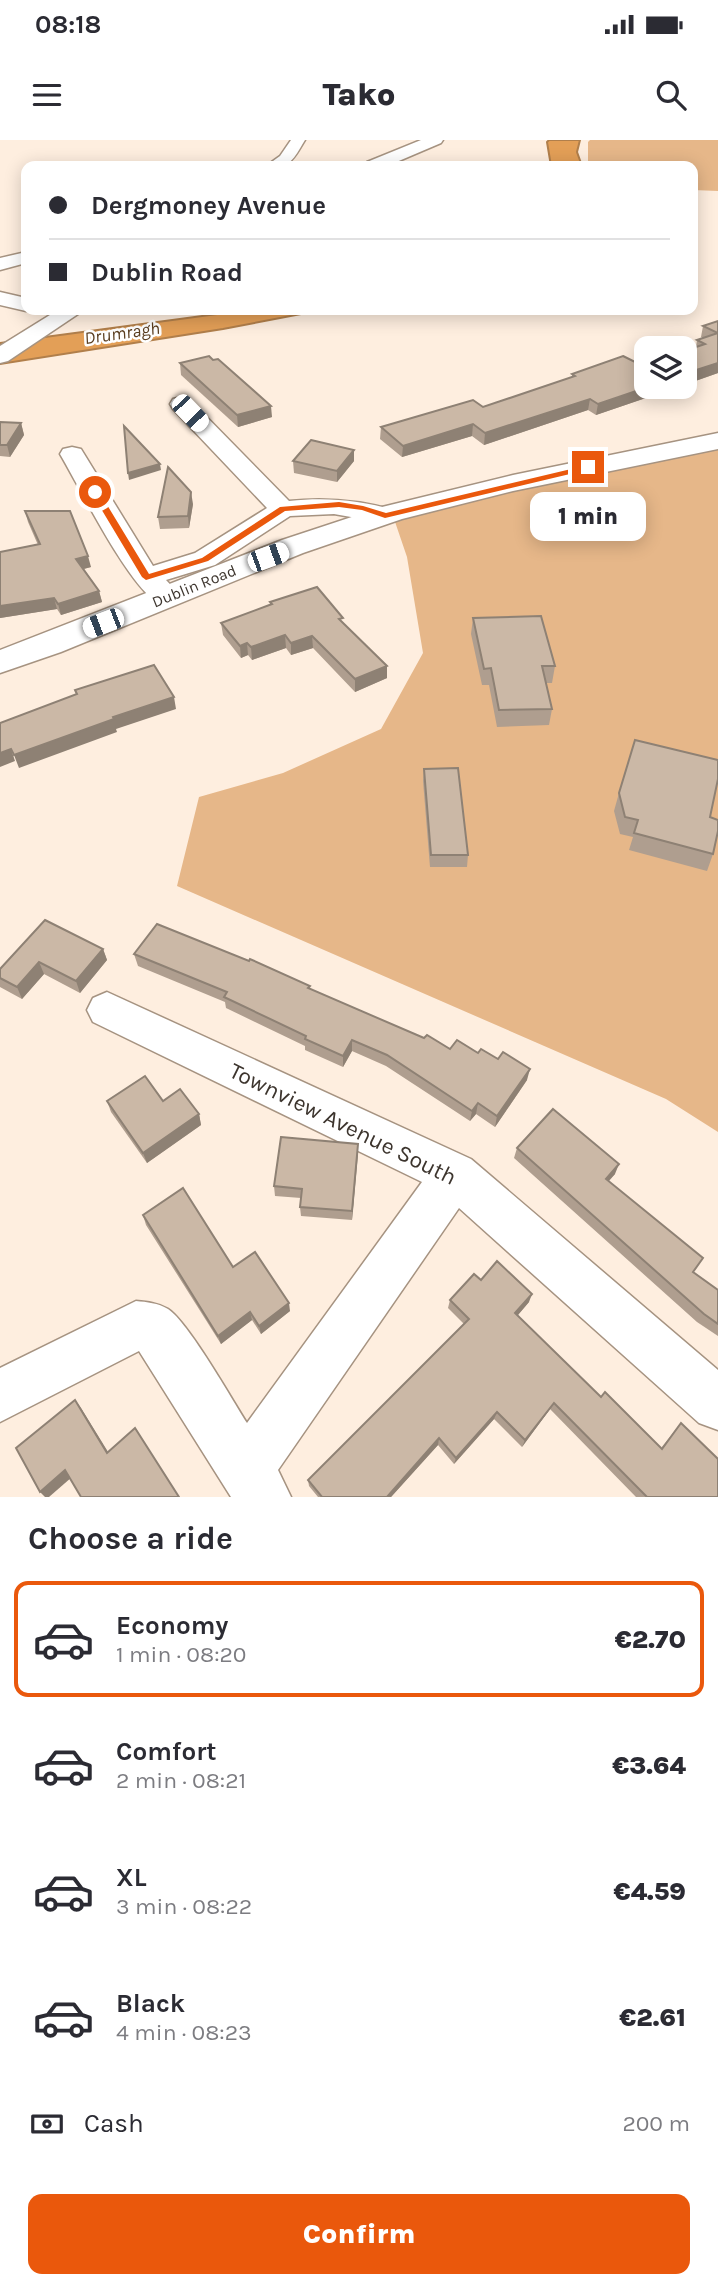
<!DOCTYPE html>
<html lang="en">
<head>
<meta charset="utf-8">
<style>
	body { margin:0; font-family:Karla,sans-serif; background:#f2f2f3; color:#2b2b33; height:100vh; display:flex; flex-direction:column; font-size:26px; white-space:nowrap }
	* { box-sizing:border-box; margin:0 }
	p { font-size:23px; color:#7c7c81 }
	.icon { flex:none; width:38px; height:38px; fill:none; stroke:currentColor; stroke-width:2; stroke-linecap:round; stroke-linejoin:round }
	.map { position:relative; height:1357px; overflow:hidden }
	.side { display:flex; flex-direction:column; background:#fff; flex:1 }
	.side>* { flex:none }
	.hud { position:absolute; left:21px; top:21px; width:677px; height:154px; border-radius:14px; box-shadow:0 4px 18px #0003; display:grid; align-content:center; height:154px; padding:0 28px; background:#fff }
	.buttons { position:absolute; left:634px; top:196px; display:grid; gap:14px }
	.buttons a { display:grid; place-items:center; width:63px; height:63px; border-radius:14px; background:#fff; box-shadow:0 4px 18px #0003; font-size:35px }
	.end { position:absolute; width:32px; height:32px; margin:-16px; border:9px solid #ea580c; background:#fff; box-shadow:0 0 0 4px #fff }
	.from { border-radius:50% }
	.bubble { position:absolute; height:49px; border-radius:14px; background:#fff; box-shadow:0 4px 18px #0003; font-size:23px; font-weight:800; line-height:49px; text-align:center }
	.car { position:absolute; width:21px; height:42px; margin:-21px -10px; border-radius:9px; box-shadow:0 0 5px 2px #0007; background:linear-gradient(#fff 24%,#345 0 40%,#fff 0 76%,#345 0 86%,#fff 0) }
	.hud b { display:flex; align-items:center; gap:24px; height:66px; font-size:26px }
	.hud b+b { border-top:2px solid #e1e1e2 }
	.hud i { width:18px; height:18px; background:#2b2b33 }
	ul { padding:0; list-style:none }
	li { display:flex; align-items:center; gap:21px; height:116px; margin:0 14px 10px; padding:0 14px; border:4px solid transparent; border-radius:14px }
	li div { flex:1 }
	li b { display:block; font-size:26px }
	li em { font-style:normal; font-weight:800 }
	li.on { border-color:#ea580c }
	li>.icon { width:63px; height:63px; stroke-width:1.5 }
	h2 { padding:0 28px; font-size:32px; line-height:84px }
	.pay { display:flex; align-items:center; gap:18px; height:77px; padding:0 28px; font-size:26px }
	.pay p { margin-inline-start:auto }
	.primary-button { display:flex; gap:14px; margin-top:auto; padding:14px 28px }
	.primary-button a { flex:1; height:80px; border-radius:14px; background:#ea580c; color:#fff; font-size:28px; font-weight:800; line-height:80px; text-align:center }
	.status { display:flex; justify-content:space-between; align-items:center; height:49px; padding:0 35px; background:#fff; direction:ltr }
	.status svg { height:19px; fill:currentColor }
	header { display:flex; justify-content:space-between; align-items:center; height:91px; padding:0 28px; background:#fff; font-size:32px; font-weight:800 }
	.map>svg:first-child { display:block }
	.green { fill:#e6b789 }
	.water { fill:#e39f57; stroke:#b17f4b; stroke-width:2 }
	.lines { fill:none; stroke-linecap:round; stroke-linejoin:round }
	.street-casing { stroke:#a69381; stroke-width:3 }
	.secondary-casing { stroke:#a69381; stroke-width:3 }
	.highway-casing { stroke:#a69381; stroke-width:3 }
	.street { fill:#fff; fill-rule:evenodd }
	.secondary { fill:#fff; fill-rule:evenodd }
	.highway { fill:#fff; fill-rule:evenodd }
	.wall { fill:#af9e8f }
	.shaded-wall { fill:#8e8174 }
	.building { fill:#cbb8a6; stroke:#8e8174; stroke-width:2 }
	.route { fill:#ea580c }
	.labels { text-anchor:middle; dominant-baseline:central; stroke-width:5; stroke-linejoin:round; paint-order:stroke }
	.far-street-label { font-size:16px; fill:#3d352e; stroke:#fff }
	.far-water-label { font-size:18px; font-style:italic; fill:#5b3e20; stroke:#fff }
	.near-street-label { font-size:23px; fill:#3d352e; stroke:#fff }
</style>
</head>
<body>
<div class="status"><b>08:18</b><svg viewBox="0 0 49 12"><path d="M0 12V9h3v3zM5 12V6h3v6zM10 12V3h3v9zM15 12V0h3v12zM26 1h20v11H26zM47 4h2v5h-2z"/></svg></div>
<header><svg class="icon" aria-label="menu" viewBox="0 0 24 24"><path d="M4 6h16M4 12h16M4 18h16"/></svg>Tako<svg class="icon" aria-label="search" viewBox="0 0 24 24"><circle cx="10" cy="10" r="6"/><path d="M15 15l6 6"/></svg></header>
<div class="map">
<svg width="718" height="1357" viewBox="0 0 718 1357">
	<rect width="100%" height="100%" fill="#feeedf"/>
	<g class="green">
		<polygon points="590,0 718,0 718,51 693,50 693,26 588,26 588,2"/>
		<polygon points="718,301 718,992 666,959 177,746 199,657 283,633 381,589 423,513 407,417 392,373"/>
	</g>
	<g class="water">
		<polygon points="549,0 580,0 577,12 582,26 551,26 547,2"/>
		<polygon points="247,170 322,170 223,189 0,224 0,203"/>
	</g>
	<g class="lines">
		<g class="street-casing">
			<g id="street">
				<path d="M 291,0 L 305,0 C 292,21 293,26 266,26 L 280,16 Z"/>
				<polygon points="26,112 26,123 0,130 0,118"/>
				<path d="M 181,257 L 189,259 L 289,361 C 326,357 359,360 394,370 L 398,375 L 394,380 L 385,383 L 334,374 L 290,376 L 215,425 L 166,440 L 182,457 L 178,463 C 171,465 164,467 157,462 C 128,445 80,348 60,314 L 63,309 L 72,307 L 81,309 L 153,426 L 195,413 L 267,368 L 173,269 L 170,264 L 173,259 Z"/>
				<path d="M 107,852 L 471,1019 L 718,1230 L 718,1290 L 699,1283 L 459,1068 L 278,1330 L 291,1357 L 231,1357 L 139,1211 L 0,1282 L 0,1228 L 136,1161 C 147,1162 158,1163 168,1169 C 188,1182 231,1258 247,1283 L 422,1042 L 93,882 L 87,870 L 93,858 Z"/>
			</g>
		</g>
		<g class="secondary-casing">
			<polygon id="secondary" points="718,293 718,309 513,351 402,379 303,413 61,512 0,533 0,510 282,400 382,367 513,335"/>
		</g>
		<g class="highway-casing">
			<g id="highway">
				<polygon points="421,0 443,0 441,3 387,26 365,26 367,22"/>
				<polygon points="0,152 26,158 26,170 33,170 26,171 0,165"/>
				<polygon points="58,170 81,172 8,221 0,223 0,206"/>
			</g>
		</g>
		<use href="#street" class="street"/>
		<use href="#secondary" class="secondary"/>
		<use href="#highway" class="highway"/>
	</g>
	<g class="wall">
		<polygon points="718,181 718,233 684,245 684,211 696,207 697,200 703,198 701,197 703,186"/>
		<polygon points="180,223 272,277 238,287 181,235"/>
		<polygon points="572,234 646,247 678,247 596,275 588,270 484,305 472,296 402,317 380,299 381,287 483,267 572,237"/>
		<polygon points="0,282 21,283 24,295 10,317 0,316"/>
		<polygon points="354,310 354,321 337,342 294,333 293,321"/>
		<polygon points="193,364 189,388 160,389 158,377"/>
		<polygon points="25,371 91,427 84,429 99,451 102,462 61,475 57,469 0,478 0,412 38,405 28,382"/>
		<polygon points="270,462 343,483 387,526 387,538 355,552 313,508 291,515 286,508 252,520 248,515 241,518 223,495 221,483 270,465"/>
		<polygon points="473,478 555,526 552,543 546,543 552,569 549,585 497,587 489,545 482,545 471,494"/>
		<polygon points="424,629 468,715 467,727 430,727 423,641"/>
		<polygon points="619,653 710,677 713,714 707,731 629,710 633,697 620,694 614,671"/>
		<polygon points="103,809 107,820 80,853 44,834 22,859 0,847 0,829"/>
		<polygon points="134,814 310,849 450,909 478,913 527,940 495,987 476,974 470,981 386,926 352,911 343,927 305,910 305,906 226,868 225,862 138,826"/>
		<polygon points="107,961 163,961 199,974 201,985 147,1023 111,972"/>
		<polygon points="358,1004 352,1080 301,1076 300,1067 301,1058 275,1056 274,1046"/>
		<polygon points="517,1008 615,1034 609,1041 693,1132 718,1150 718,1196 697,1182 514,1018"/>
		<polygon points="143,1075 233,1127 290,1171 261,1194 252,1180 221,1204 146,1085"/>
		<polygon points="481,1140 529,1162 517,1176 601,1257 661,1308 681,1283 718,1357 636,1357 550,1269 522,1307 494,1279 454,1324 438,1305 391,1357 318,1357 309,1346 308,1340 464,1184 448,1168 450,1160"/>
	</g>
	<g class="shaded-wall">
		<polygon points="718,223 718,233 684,245 684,234"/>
		<polygon points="648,247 678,247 596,275 598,264"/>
		<polygon points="590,259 588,270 484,305 485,293"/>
		<polygon points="271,266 272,277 238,287 237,275"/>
		<polygon points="21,283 24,295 10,317 7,305"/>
		<polygon points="473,284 472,296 402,317 403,306"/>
		<polygon points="354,310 354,321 337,342 337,331"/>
		<polygon points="160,324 161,330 129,340 128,333"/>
		<polygon points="191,352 193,364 189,388 188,376"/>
		<polygon points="88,416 91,427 79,430 76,419"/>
		<polygon points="99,451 102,462 61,475 58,464"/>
		<polygon points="54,458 57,469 0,478 0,466"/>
		<polygon points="285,495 286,508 252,520 251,507"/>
		<polygon points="312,496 313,508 291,515 291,503"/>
		<polygon points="247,503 248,515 241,518 240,506"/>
		<polygon points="387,526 387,538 355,552 355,539"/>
		<polygon points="174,557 176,569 116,589 117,592 19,628 14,615 113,577"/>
		<polygon points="11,609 15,621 0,627 0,613"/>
		<polygon points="103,809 107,820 80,853 76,841"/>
		<polygon points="39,822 44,834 22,859 17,847"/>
		<polygon points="352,900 352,911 343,927 343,916"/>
		<polygon points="530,929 527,940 495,987 497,976"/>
		<polygon points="478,963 476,974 470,981 472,971"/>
		<polygon points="199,974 201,985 147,1023 143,1013"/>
		<polygon points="358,1004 358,1014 352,1080 352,1071"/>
		<polygon points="619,1024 615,1034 602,1048 606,1039"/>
		<polygon points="532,1154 529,1162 512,1182 515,1173"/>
		<polygon points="289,1163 290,1171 261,1194 259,1186"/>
		<polygon points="250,1172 252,1180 221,1204 218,1196"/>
		<polygon points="75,1260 81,1268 113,1320 107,1313"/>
		<polygon points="554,1263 550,1269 522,1307 525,1300"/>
		<polygon points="497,1272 494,1279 454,1324 456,1318"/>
		<polygon points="439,1298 438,1305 391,1357 387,1357"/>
		<polygon points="65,1330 72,1337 49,1357 45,1357 40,1352"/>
	</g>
	<g class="building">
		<polygon points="718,181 718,223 684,234 684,211 705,204 697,200 718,193 703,186"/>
		<polygon points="209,216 213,220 218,219 271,266 237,275 180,223"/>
		<polygon points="623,216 641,225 646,223 646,247 648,247 598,264 590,259 485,293 473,284 403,306 381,287 473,260 483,267 575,236 572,234"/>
		<polygon points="0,282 21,283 7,305 0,305"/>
		<polygon points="124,286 160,324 128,333"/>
		<polygon points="311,300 354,310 337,331 293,321"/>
		<polygon points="168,327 191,352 188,376 158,377"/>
		<polygon points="25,371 70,371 88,416 76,419 99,451 58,464 54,458 0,466 0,412 40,404"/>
		<polygon points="317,447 343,478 339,479 387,526 355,539 312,496 291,503 285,495 251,507 247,503 240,506 221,483 272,464 270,462"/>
		<polygon points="541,476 555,526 542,526 552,569 499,570 491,528 484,529 473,478"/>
		<polygon points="154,525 174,557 113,577 114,579 14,615 11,609 0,613 0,583 77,554 75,550"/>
		<polygon points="635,600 718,620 718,639 710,677 718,680 718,691 713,714 634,693 638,680 625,677 619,653"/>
		<polygon points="458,628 468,715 431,715 424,629"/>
		<polygon points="45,780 103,809 76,841 39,822 17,847 0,838 0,829"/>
		<polygon points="157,784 249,821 250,819 310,846 308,848 424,898 427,895 450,909 457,900 478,913 481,909 498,919 503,912 530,929 497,976 478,963 472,971 387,915 352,900 343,916 305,899 306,896 224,857 227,852 134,814"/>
		<polygon points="145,936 163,961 180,949 199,974 143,1013 107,961"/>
		<polygon points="553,969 619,1024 606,1039 703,1118 693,1132 718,1150 718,1184 704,1174 517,1008"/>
		<polygon points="281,997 358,1004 352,1071 300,1067 302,1049 274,1046"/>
		<polygon points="183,1048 233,1127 255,1112 289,1163 259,1186 250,1172 218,1196 143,1075"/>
		<polygon points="497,1121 532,1154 515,1173 601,1257 605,1252 662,1309 681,1283 718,1319 718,1357 647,1357 554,1263 525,1300 497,1272 456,1318 439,1298 387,1357 322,1357 308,1340 469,1179 450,1160 474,1134 481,1140"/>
		<polygon points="75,1260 107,1313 135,1288 179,1357 81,1357 65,1330 40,1352 16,1308"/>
	</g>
	<polygon class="route" points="588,325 591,329 385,378 362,370 339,367 285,371 208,421 146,440 142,437 91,352 98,350 149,434 202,418 280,367 339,362 363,366 386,373"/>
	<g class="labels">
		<g class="far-street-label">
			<text transform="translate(194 446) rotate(-22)">Dublin Road</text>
		</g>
		<g class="far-water-label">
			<text transform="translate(122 193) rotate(-8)">Drumragh</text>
		</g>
		<g class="near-street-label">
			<text transform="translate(343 984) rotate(26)">Townview Avenue South</text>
		</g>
	</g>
</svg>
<div class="buttons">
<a><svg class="icon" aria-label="layers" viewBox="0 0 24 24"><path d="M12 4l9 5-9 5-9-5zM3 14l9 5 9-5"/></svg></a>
</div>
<i class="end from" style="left:95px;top:352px"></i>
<i class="end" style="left:588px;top:327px"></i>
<div class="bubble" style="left:530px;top:352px;width:116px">1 min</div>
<i class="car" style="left:190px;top:273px;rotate:136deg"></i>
<i class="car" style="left:268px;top:417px;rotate:70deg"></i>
<i class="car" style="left:103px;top:483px;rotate:249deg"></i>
<div class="hud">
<b><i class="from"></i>Dergmoney Avenue</b>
<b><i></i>Dublin Road</b>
</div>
</div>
<section class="side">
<h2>Choose a ride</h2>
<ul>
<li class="on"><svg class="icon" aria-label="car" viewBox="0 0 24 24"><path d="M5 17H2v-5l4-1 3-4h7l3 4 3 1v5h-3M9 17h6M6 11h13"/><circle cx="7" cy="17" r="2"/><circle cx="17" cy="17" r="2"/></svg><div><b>Economy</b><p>1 min · 08:20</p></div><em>€2.70</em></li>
<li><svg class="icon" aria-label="car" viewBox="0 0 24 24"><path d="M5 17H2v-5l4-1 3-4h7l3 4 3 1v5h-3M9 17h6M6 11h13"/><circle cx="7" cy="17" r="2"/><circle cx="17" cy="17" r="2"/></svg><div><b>Comfort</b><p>2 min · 08:21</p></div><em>€3.64</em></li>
<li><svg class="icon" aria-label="car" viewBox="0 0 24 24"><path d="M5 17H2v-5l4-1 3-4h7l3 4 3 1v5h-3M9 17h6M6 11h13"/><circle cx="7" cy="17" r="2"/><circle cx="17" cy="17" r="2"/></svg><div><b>XL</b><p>3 min · 08:22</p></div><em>€4.59</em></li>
<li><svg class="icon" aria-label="car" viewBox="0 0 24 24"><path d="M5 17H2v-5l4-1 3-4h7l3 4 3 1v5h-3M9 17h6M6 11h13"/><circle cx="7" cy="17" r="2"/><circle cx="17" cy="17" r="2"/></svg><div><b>Black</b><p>4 min · 08:23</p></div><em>€2.61</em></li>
</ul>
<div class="pay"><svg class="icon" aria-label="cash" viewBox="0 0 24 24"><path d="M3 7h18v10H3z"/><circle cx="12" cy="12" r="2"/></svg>Cash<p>200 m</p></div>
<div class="primary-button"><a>Confirm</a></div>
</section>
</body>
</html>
